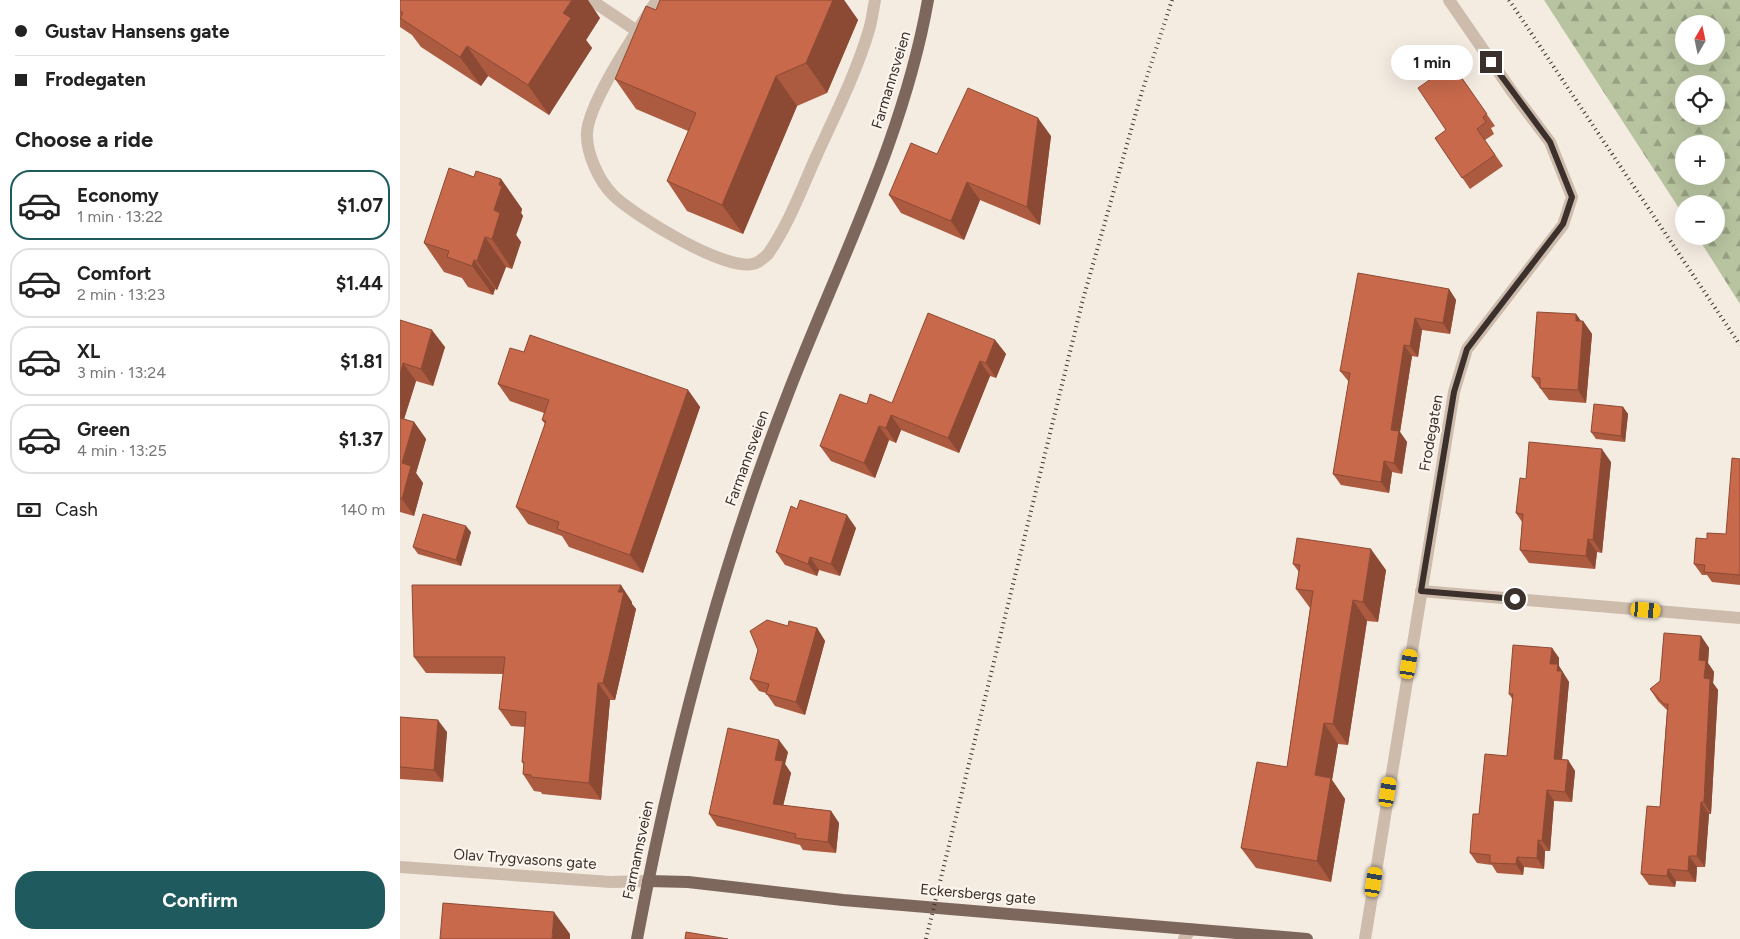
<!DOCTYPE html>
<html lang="en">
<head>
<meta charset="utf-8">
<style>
	body { margin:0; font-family:Figtree,sans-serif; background:#f2f2f2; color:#222; height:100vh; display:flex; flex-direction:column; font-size:19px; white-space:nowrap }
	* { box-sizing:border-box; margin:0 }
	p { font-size:16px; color:#767676 }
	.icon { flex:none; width:28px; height:28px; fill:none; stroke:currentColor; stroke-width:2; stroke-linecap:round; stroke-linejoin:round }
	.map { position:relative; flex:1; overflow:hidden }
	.drawer { display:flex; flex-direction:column; background:#fff; width:400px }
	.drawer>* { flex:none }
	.guide { display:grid; align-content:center; height:110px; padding:0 15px; background:#fff }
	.needle { width:32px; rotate:9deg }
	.tools { position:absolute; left:1275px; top:15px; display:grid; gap:10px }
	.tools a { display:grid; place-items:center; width:50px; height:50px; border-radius:50%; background:#fff; box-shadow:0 5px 20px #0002; font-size:25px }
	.end { position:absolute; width:22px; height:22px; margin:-11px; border:6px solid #3b302b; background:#fff; box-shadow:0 0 0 2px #fff }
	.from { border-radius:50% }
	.bubble { position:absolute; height:35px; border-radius:18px; background:#fff; box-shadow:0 5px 20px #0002; font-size:16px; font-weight:700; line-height:35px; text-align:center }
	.car { position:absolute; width:15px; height:30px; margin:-15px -8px; border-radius:6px; box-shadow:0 0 4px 1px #0007; background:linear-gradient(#f5c518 24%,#345 0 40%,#f5c518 0 76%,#345 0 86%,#f5c518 0) }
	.guide b { display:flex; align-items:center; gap:18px; height:48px; font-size:19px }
	.guide b+b { border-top:1px solid #e0e0e0 }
	.guide i { width:12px; height:12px; background:#222 }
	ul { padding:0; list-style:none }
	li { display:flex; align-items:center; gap:15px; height:70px; margin:0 10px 8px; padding:0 5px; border:2px solid #e0e0e0; border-radius:20px }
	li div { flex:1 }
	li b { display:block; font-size:19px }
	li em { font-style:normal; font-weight:700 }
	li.on { border-color:#1f5a5e }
	li>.icon { width:45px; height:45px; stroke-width:1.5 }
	h2 { padding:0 15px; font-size:22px; line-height:60px }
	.pay { display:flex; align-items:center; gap:12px; height:55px; padding:0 15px; font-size:19px }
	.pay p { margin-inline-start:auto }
	.button { display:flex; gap:10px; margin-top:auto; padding:10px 15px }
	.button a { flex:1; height:58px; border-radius:20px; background:#1f5a5e; color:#fff; font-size:20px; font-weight:700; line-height:58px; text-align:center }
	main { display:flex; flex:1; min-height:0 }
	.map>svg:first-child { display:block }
	.forest { fill:url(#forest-firs); fill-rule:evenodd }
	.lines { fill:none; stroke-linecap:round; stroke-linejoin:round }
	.minor { stroke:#cdbbac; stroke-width:12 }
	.major { stroke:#7d675c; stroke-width:12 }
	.rail { stroke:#3b302b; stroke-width:4; stroke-dasharray:1 4; stroke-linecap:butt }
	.wall { fill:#ac5a40 }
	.shaded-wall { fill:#8c4a34 }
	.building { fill:#c8694b; stroke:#8c4a34 }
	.route { stroke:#3b302b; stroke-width:6 }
	.labels { text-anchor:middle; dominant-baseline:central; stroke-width:4.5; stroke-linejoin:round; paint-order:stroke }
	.street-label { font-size:15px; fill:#3b302b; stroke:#fbf5ee }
</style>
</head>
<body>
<main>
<section class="drawer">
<div class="guide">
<b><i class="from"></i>Gustav Hansens gate</b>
<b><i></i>Frodegaten</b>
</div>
<h2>Choose a ride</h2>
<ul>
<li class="on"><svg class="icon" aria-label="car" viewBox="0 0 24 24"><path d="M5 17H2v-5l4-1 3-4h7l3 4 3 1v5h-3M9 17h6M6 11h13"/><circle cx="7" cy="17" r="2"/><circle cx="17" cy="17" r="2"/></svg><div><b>Economy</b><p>1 min · 13:22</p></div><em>$1.07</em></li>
<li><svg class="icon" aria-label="car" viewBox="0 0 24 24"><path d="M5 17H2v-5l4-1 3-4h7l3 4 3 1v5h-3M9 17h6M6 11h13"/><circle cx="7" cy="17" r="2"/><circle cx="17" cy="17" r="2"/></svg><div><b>Comfort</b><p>2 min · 13:23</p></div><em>$1.44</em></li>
<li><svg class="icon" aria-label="car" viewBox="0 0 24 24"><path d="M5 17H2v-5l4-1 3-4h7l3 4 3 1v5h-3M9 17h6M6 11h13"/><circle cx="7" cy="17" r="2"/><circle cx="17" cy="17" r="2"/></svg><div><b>XL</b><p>3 min · 13:24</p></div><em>$1.81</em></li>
<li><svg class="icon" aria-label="car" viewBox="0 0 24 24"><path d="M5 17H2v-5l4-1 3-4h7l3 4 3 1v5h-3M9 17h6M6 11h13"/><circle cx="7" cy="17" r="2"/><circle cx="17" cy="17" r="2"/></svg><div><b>Green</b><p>4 min · 13:25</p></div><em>$1.37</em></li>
</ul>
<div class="pay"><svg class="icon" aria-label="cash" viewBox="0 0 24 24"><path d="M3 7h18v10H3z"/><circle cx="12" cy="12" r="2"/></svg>Cash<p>140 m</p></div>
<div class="button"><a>Confirm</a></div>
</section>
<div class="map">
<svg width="1340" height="939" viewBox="0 0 1340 939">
	<defs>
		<pattern id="forest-firs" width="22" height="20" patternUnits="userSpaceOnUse" patternTransform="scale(1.25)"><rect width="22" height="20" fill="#b8c4a0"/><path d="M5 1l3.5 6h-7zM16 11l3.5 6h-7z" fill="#97a083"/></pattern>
	</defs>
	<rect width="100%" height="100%" fill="#f4ebe1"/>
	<path class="forest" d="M 1144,0 L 1340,0 L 1340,304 L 1297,236 L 1316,236 L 1316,204 L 1284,204 L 1284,216 ZM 1284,24 L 1316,24 L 1316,56 L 1284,56 ZM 1284,84 L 1316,84 L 1316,116 L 1284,116 ZM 1284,144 L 1316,144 L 1316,176 L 1284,176 Z"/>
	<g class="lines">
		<g class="minor">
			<polyline points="191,0 237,31"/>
			<path d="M 257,0 C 239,28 188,103 187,133 C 186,153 199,181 213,195 C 233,215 330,275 356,263 C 360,261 365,257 368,254 C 388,225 401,191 415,159 C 434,117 456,74 469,30 C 472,20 473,10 475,0"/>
			<polyline points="1021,591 1340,618"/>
			<polyline points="0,867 211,882 248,881"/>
			<polyline points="784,939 791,929"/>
			<polyline points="965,939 1054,392 1067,349 1163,225 1172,197 1150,142 1113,93 1049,0"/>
		</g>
		<g class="major">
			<polyline points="248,881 288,882 443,900 907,939"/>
			<path d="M 237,939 C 272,752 320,568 389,391 C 439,262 504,137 528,0"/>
		</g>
		<g class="rail">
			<polyline points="1109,0 1340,345"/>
			<polyline points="526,939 682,303 741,95 772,0"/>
		</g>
	</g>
	<g class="wall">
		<polygon points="0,0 200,18 186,40 192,48 149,115 88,76 81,86 21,47 12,35 0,27"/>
		<polygon points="260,0 444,0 458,20 427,93 397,106 343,234 287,211 267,181 288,131 236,109 215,79 256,10"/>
		<polygon points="1052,64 1095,126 1091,128 1094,134 1085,140 1103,166 1070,189 1035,138 1046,130"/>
		<polygon points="651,136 640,225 580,200 564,240 501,213 489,195 537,154"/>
		<polygon points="74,177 101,179 122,209 121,213 123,216 116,235 121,242 112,269 106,267 97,290 95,289 93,295 68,287 62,278 44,272 24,243"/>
		<polygon points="1049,289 1056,300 1050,334 1022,330 1018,357 1012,356 1000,432 1007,442 1002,474 992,472 989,493 941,485 933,474 949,382 940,371"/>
		<polygon points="1176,314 1181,321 1183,321 1192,334 1186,403 1149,400 1132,377"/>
		<polygon points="0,320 45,347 33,386 16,381 4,419 14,422 26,439 16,473 23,483 14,516 0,512"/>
		<polygon points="595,340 606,354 596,378 590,376 559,453 501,430 496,443 489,440 475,478 431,461 420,446 467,404 492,403"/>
		<polygon points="124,352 288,390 300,407 243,573 169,547 162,536 128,524 116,507 145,424 142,420 144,413 110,401 98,384"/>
		<polygon points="1223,407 1228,414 1225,442 1196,439 1191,432"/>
		<polygon points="1340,459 1340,585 1312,582 1307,575 1302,575 1294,564 1307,539 1326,534"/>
		<polygon points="1211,462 1202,553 1197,552 1195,569 1129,563 1120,550 1122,522 1116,513 1126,479"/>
		<polygon points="456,528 440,576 419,570 417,576 385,565 376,552"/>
		<polygon points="71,532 61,566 18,554 13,547"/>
		<polygon points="893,564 986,570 978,622 967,621 948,745 938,744 932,780 945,799 931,882 856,868 841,848 887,767 910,608 896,589 899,572"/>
		<polygon points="232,602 232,604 236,609 215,700 210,700 201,800 142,794 141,792 134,791 123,774 124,765 122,762 125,727 111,726 99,709 103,674 26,673 14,657"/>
		<polygon points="388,626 417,628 425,641 405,715 375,706 366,693 359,691 350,679"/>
		<polygon points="1301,636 1309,648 1308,663 1314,672 1313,683 1318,690 1311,814 1309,814 1305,867 1297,867 1296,882 1276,881 1275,887 1249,885 1241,874 1260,807 1267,710 1258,701 1250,689 1260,681"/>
		<polygon points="1152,648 1159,658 1159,666 1169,682 1162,760 1168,760 1175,771 1172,802 1154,801 1150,851 1145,851 1144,869 1124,867 1123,875 1097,873 1092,865 1077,863 1070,853 1079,814 1107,756 1113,700 1109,694"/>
		<polygon points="0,717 47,732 43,782 0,779"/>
		<polygon points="388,752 385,764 391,773 383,805 431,811 439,823 436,853 403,850 400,845 317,826 309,814"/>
	</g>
	<g class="shaded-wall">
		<polygon points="172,0 188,0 200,18 186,40 192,48 149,115 128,85 163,13"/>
		<polygon points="429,0 444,0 458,20 427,93 406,63"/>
		<polygon points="67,46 88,76 81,86 60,57"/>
		<polygon points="376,76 397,106 343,234 322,205"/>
		<polygon points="638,118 651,136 640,225 627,207"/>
		<polygon points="101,179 122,209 121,213 123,216 116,235 121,242 112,269 92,239 94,210 99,185"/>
		<polygon points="567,182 580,200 564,240 551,221"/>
		<polygon points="85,237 106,267 97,290 77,261"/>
		<polygon points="74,260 95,289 93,295 72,266"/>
		<polygon points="1049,289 1056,300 1050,334 1043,323"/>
		<polygon points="1176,314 1183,324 1183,321 1192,334 1186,403 1178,390"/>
		<polygon points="1015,318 1022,330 1018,357 1010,346"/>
		<polygon points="32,330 45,347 33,386 21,369"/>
		<polygon points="595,340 606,354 596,378 586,363"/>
		<polygon points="1004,345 1012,356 1000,432 1007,442 1002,474 994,463 991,430"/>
		<polygon points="580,361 590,376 559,453 548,438"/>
		<polygon points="3,363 16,381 0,432 0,375"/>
		<polygon points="288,390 300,407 243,573 230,555"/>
		<polygon points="1223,407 1228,414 1225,442 1221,436"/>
		<polygon points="491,415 501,430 496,443 486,428"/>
		<polygon points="14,422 26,439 16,473 23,483 14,516 2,499 2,463"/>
		<polygon points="479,426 489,440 475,478 464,463"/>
		<polygon points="1202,449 1211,462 1202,553 1193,540"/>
		<polygon points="984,461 992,472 989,493 981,482"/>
		<polygon points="447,515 456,528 440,576 431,564"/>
		<polygon points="66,526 71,532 61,566 56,560"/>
		<polygon points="1188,539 1197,552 1195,569 1186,556"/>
		<polygon points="971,549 986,570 978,622 963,602"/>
		<polygon points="410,557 419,570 417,576 408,564"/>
		<polygon points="221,585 232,602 232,604 236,609 215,700 203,683 218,592"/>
		<polygon points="953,600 967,621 948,745 933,724"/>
		<polygon points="417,628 425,641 405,715 396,702"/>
		<polygon points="1301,636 1309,648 1308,663 1314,672 1313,683 1318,690 1311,814 1304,802 1304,678 1299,660"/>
		<polygon points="1152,648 1159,658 1159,666 1169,682 1161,770 1154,759 1150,664"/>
		<polygon points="198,683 210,700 201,800 189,783"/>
		<polygon points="38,720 47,732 43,782 34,770"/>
		<polygon points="924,723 938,744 932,780 945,799 931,882 917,861 915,775"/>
		<polygon points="379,740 388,752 385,764 391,773 381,815 373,804 375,760"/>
		<polygon points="1168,760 1175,771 1172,802 1165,792"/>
		<polygon points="1147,790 1154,801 1150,851 1142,841"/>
		<polygon points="1301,802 1309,814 1305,867 1297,856"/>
		<polygon points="431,811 439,823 436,853 428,842"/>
		<polygon points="1138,840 1145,851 1144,869 1137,858"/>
		<polygon points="1289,856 1297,867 1296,882 1288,871"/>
		<polygon points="1117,857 1124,867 1123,875 1116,864"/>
		<polygon points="1268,869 1276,881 1275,887 1267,876"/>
		<polygon points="154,912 170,934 170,939 152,939"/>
	</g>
	<g class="building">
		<polygon points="0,0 172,0 163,13 171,18 128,85 67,46 60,57 0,18 3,13 0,11"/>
		<polygon points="260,0 433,0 406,63 376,76 322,205 267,181 296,113 215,79 246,6 256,10"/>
		<polygon points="1052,64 1087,114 1083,117 1086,122 1077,129 1095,155 1062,178 1035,138 1046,130 1018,88"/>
		<polygon points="568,88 638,118 627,207 567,182 551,221 489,195 511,143 537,154"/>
		<polygon points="49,168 74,177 76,171 101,179 99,185 102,186 94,210 100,213 92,239 85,237 77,261 74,260 72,266 47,257 49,251 24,243"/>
		<polygon points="958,273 1049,289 1043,323 1015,318 1010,346 1004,345 991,430 999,431 994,463 984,461 981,482 933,474 950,373 940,371"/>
		<polygon points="1137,312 1176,314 1176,321 1183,321 1178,390 1140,388 1140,378 1132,377"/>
		<polygon points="528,313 595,340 586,363 580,361 548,438 491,415 486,428 479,426 464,463 420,446 440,394 467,404 470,394 492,403"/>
		<polygon points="0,320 32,330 21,369 3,363 0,375"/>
		<polygon points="130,335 288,390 230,555 157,529 159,522 116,507 146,421 142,420 149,400 98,384 110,348 124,352"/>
		<polygon points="1194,404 1223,407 1221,436 1191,432"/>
		<polygon points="0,418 14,422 2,463 11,466 2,499 0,498"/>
		<polygon points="1129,442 1202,449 1193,540 1188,539 1186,556 1120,550 1123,514 1116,513 1120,478 1126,479"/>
		<polygon points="1332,458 1340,459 1340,575 1304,572 1305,565 1294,564 1296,538 1307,539 1307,533 1326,534"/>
		<polygon points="400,500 447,515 431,564 410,557 408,564 376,552 391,506 397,509"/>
		<polygon points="23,514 66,526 56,560 13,547"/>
		<polygon points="897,538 971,549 963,602 953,600 933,724 924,723 915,775 931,778 917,861 841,848 857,762 887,767 913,591 896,589 900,565 893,564"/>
		<polygon points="12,585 221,585 218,592 224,592 203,683 198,683 189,783 131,777 131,775 123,774 124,762 122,762 126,712 99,709 105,657 14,657"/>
		<polygon points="367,620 388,626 389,621 417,628 396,702 366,694 369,684 350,679 358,650 350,631"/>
		<polygon points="1264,633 1301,636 1299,660 1306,661 1304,678 1310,679 1304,802 1301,802 1297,856 1289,856 1288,871 1268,869 1267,876 1241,874 1247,806 1260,807 1268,704 1264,704 1250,689 1260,681"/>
		<polygon points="1113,645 1152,648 1150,664 1158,664 1157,671 1162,671 1154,759 1168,760 1165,792 1147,790 1142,841 1138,840 1137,858 1117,857 1116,864 1090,863 1090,855 1070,853 1073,814 1079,814 1085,754 1107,756 1113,694 1109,694"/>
		<polygon points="0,717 38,720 34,770 0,767"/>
		<polygon points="328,728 379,740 375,760 383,761 373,804 431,811 428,842 395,838 396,834 309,814"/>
		<polygon points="43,903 154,912 152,939 40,939"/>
		<polygon points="286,932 328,939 285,939"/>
	</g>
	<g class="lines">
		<polyline class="route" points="1091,62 1150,142 1172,197 1163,224 1067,349 1054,392 1021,591 1115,599"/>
	</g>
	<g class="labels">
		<g class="street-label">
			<text transform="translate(491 80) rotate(-73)">Farmannsveien</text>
			<text transform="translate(1031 433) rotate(-80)">Frodegaten</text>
			<text transform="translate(347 458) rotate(-70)">Farmannsveien</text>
			<text transform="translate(238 850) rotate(-78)">Farmannsveien</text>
			<text transform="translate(125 859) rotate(4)">Olav Trygvasons gate</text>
			<text transform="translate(578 894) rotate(5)">Eckersbergs gate</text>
		</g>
	</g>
</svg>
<div class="tools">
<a><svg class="needle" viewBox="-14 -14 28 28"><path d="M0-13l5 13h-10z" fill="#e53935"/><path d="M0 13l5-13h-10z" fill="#767676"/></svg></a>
<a><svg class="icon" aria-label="locate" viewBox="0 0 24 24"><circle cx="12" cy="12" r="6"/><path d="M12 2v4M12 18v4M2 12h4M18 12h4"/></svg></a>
<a>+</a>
<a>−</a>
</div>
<i class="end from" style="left:1115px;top:599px"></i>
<i class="end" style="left:1091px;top:62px"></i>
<div class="bubble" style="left:991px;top:45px;width:82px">1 min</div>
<i class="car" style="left:1246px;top:610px;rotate:95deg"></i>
<i class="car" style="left:1009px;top:664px;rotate:9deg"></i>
<i class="car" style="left:988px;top:792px;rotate:9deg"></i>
<i class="car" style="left:974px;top:882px;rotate:9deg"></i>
</div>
</main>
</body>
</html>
